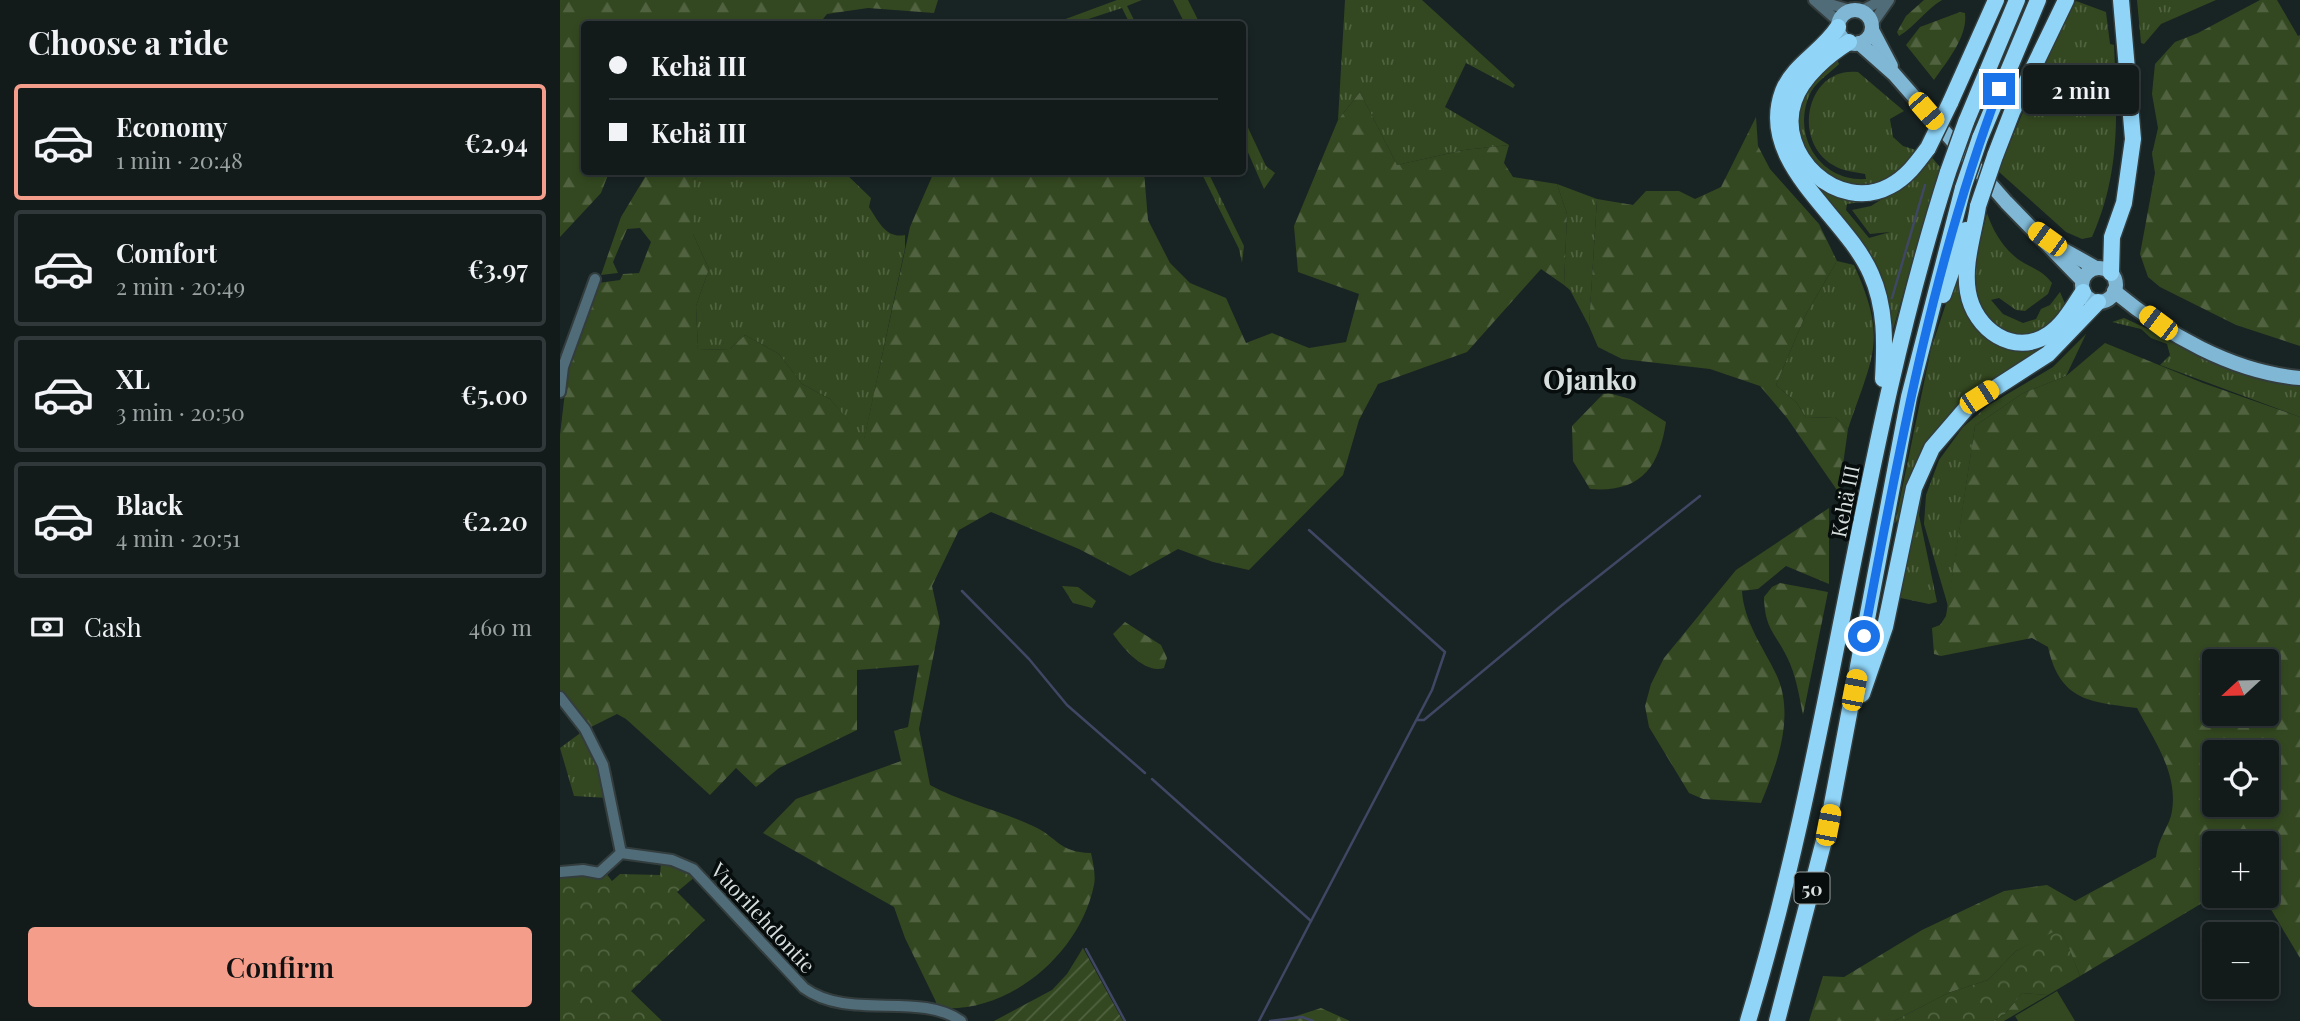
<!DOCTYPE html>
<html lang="en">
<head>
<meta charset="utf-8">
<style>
	body { margin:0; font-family:"Playfair Display",serif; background:#1f2727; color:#f1f3f6; height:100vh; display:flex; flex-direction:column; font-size:26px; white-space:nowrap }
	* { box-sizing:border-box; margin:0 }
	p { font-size:23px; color:#9ca1a2 }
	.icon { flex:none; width:38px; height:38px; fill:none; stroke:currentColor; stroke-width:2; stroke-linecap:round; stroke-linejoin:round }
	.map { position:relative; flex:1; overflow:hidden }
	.side { display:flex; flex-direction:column; background:#121a1a; width:560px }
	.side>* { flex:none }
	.guide { position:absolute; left:21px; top:21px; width:665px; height:154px; border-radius:7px; box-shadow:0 4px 10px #0003,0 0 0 2px #313839; display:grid; align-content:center; height:154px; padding:0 28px; background:#121a1a }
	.needle { width:46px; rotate:248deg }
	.controls { position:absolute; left:1642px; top:649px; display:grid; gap:14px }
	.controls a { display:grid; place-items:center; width:77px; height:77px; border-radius:7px; background:#121a1a; box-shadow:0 4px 10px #0003,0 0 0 2px #313839; font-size:35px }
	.end { position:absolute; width:32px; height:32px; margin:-16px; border:9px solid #1a73e8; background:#fff; box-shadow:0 0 0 4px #fff }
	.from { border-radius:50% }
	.bubble { position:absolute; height:49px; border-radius:7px; background:#121a1a; box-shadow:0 4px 10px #0003,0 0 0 2px #313839; font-size:23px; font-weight:600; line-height:49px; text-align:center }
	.car { position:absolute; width:21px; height:42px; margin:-21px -10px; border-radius:9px; box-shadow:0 0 5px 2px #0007; background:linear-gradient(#f5c518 24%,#345 0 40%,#f5c518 0 76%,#345 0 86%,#f5c518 0) }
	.guide b { display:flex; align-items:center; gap:24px; height:66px; font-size:26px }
	.guide b+b { border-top:2px solid #313839 }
	.guide i { width:18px; height:18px; background:#f1f3f6 }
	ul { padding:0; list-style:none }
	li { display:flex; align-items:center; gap:21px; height:116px; margin:0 14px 10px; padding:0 14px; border:4px solid #313839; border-radius:7px }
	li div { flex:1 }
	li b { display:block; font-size:26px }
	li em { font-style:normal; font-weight:600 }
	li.selected { border-color:#f49d8b }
	li>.icon { width:63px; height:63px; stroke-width:1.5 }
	h2 { padding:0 28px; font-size:32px; line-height:84px }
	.pay { display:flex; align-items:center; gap:18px; height:77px; padding:0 28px; font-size:26px }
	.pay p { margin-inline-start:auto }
	.action { display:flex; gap:14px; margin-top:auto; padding:14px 28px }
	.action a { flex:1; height:80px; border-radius:7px; background:#f49d8b; color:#111; font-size:28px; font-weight:600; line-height:80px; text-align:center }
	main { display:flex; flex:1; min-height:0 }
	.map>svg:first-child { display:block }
	.grass { fill:url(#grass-tufts); fill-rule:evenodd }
	.forest { fill:url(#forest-firs); fill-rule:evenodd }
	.park { fill:url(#park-crowns) }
	.garden { fill:url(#garden-furrows) }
	.pitch { fill:#334820 }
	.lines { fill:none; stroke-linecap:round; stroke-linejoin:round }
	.stream { stroke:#404764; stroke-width:2.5 }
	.minor-casing { stroke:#333d3d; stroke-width:14 }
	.major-casing { stroke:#333d3d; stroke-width:18 }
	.highway-casing { stroke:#333d3d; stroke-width:19 }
	.minor { stroke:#516c79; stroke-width:10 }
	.major { stroke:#7fb7d4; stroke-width:14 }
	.highway { stroke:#90d5f8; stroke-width:16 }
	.highway-bridge-casing { stroke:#333d3d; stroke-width:19; stroke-linecap:butt }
	.highway-bridge { stroke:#90d5f8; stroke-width:16 }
	.route { stroke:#1a73e8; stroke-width:9 }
	.labels { text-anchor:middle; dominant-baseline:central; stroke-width:7; stroke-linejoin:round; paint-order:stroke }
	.shield { fill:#070c0c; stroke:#999f9f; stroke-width:2 }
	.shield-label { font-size:19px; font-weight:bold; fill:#d7dede }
	.street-label { font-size:21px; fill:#d7dede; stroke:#070c0c }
	.district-label { font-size:28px; font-weight:bold; fill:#d7dede; stroke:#070c0c }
</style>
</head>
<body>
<main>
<section class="side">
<h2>Choose a ride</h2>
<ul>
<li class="selected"><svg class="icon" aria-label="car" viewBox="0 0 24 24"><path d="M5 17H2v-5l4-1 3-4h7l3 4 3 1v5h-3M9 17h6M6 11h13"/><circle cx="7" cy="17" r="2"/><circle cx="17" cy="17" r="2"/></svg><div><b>Economy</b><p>1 min · 20:48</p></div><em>€2.94</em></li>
<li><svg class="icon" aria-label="car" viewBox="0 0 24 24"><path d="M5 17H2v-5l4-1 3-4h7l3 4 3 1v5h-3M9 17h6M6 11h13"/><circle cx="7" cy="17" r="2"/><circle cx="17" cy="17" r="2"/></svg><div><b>Comfort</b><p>2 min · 20:49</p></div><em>€3.97</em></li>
<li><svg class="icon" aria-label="car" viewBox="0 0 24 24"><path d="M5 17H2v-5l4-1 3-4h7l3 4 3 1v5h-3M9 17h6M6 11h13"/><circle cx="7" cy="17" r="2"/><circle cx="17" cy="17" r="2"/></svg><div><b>XL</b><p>3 min · 20:50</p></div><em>€5.00</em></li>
<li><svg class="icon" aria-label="car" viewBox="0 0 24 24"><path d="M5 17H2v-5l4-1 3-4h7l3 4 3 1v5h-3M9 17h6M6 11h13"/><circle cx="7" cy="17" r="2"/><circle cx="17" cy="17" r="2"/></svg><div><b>Black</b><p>4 min · 20:51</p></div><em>€2.20</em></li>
</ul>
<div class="pay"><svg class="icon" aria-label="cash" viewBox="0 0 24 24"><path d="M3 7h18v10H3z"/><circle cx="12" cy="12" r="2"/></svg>Cash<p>460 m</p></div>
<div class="action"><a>Confirm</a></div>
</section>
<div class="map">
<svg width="1740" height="1021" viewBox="0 0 1740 1021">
	<defs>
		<pattern id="grass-tufts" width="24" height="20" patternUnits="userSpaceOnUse" patternTransform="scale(1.75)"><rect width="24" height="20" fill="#334820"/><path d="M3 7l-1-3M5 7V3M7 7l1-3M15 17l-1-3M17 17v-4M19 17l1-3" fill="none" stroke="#506240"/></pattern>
		<pattern id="forest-firs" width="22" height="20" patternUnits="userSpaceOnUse" patternTransform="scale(1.75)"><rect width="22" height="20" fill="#334820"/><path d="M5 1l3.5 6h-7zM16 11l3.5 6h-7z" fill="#506240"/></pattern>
		<pattern id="park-crowns" width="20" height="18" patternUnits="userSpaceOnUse" patternTransform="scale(1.75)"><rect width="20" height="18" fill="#334820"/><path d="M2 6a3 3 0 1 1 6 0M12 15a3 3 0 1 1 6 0" fill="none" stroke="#506240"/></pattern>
		<pattern id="garden-furrows" width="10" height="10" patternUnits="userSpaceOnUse" patternTransform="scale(1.75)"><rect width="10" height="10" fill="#334820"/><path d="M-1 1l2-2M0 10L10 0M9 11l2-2" fill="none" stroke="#506240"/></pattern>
	</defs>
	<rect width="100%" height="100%" fill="#182323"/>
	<g class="grass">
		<polygon points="557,0 582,0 567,6 576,24 570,24 562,8 513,24 492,24"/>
		<polygon points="613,0 628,0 640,24 625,24"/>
		<polygon points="785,0 862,0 955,85 953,88 906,63 885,107 949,145 904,150 837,165 800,92 778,120"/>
		<polygon points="1577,0 1656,0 1601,24 1584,44 1581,43"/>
		<path d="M 1516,1 L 1546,12 L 1550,44 L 1554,45 C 1557,114 1561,172 1532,237 L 1522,239 L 1506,232 L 1438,171 L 1489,51 Z"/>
		<path d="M 1276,57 L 1279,64 C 1270,73 1254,83 1249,96 C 1232,137 1261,182 1306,179 L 1305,174 C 1294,172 1282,171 1273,165 C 1231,140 1247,66 1298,72 L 1344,111 L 1330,119 L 1333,137 L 1343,146 L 1359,151 C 1347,165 1332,182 1312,186 C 1266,195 1223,142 1241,98 C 1248,81 1262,70 1276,57 Z"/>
		<path d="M 1241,79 L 1235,156 L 1301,196 L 1369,154 L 1380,167 L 1330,340 L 1304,248 L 1294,231 L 1246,179 L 1221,132 ZM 1322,199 L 1311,206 L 1292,210 L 1310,234 L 1330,232 L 1309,238 L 1286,210 L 1287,204 Z"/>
		<polygon points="682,115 706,166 715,173 704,189 683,141"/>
		<path d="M 143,172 L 284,172 L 311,198 L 309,207 C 318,221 326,239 345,235 L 345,248 L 304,440 L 270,399 L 242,384 L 219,354 L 185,335 L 170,349 L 138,350 L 136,306 L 149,269 L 133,234 L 133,180 Z"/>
		<polygon points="641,172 648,172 684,246 682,263 679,249"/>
		<polygon points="997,184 1037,199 1029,326 1010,290 1004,285 1007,214"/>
		<path d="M 1427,213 C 1433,232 1446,253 1464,263 C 1475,269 1484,272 1492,283 L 1488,294 L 1465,311 L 1456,310 L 1439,298 L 1431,300 L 1443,314 L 1463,323 L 1476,319 L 1481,309 L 1490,305 L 1500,292 L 1506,306 C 1475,344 1461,344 1422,317 L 1411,279 Z"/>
		<polygon points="1402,255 1423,332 1489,339 1488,349 1402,403 1343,515 1335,523 1371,349"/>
		<path d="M 1277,261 L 1294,265 C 1328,340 1313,355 1288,429 L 1275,417 L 1246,418 L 1237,403 L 1216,385 L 1246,314 Z"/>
		<polygon points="1564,318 1688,375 1740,384 1740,417 1600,365 1610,355 1607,344 1591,338 1581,329 1552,322"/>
		<polygon points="1528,321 1499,356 1421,404 1402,422 1376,457 1363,487 1359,515 1377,602 1369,604 1336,597 1367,469 1400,419"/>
		<polygon points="1526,334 1506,376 1463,393 1415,426 1388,606 1364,524 1366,495 1379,460 1403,427 1429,405 1493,367"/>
		<polygon points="23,731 41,766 48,798 14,796 0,748"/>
	</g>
	<g class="forest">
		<polygon points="0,0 378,0 374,13 308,8 267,14 259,24 24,24 24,172 49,172 41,193 0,237"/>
		<path d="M 1364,0 L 1382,0 C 1365,10 1356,26 1339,36 L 1337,32 L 1346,16 Z"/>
		<polygon points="1700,0 1717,0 1738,36 1740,35 1740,346 1676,325 1600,287 1588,277 1580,254 1595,173 1592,154 1598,128 1592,94 1595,64 1615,42 1638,33"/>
		<path d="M 1400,12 L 1405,13 C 1408,37 1387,61 1374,80 L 1346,45 L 1360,27 Z"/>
		<path d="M 800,92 L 837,165 L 904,150 L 949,145 L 944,163 L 953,177 L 997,184 L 1007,214 L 1004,285 L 981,269 L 907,352 L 818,384 L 799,420 L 783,475 L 689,570 L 653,562 L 618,549 L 570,576 L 519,549 L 431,512 L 399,530 L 372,586 L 380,622 L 359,729 L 370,785 C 403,803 439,810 473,826 C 499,838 498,852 531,853 C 533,862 536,876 534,885 C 520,954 449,1014 379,1008 L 345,938 L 334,907 L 203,833 L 236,799 L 341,761 L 334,731 L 348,727 L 359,665 L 297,670 L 297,730 L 219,768 L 196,787 L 176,768 L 150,795 L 66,719 L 57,714 L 29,728 L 0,692 L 0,435 L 8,366 L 38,283 L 60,280 L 63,274 L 79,273 L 91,242 L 80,228 L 67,229 L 53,262 L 58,273 L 41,275 L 61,217 L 88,172 L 143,172 L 133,180 L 133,234 L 149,269 L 136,306 L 138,350 L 170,349 L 185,335 L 219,354 L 242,384 L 270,399 L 304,439 L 350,227 L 374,172 L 584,172 L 588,220 L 610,263 L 630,283 L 666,298 L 686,343 L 712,333 L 749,348 L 786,342 L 799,294 L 738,272 L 734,226 L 778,120 Z"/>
		<polygon points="1196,117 1198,146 1210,169 1259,224 1277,261 1246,314 1216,385 1237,403 1246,418 1275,417 1288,429 1279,493 1227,418 1200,386 1150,369 1062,359 1038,347 1029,326 1037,199 1073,205 1086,191 1119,191 1135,199 1161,187"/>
		<path d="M 1545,343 L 1643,383 L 1740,417 L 1740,958 L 1703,896 L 1706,896 L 1706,844 L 1654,844 L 1654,896 L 1520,976 L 1501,929 L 1456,951 L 1428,980 L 1388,993 L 1334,1021 L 1249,1021 L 1263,976 L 1284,977 L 1362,930 L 1444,891 L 1487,885 L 1515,901 L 1596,857 C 1598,837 1610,826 1612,811 C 1618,773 1594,740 1577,708 C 1530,702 1500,701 1488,647 L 1472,638 L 1381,656 L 1374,654 L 1372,628 L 1380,625 L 1386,616 L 1415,426 L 1463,393 L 1506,376 ZM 1654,662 L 1706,662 L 1706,714 L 1654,714 ZM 1654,752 L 1706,752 L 1706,805 L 1654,805 Z"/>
		<path d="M 1045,392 L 1070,399 L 1106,422 C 1099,468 1080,493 1030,489 L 1013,461 L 1012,426 Z"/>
		<path d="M 1269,508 L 1269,584 L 1226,566 L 1198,589 L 1182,591 C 1184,623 1204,648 1217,676 C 1235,717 1217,764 1201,803 L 1143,799 L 1129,793 L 1089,727 L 1085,706 L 1091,684 L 1104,658 L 1176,570 Z"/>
		<path d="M 1220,583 L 1268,592 L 1243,715 C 1239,695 1236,675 1227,657 C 1214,631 1205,629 1204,597 L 1212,587 Z"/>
		<polygon points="502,586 518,587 536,601 532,608 513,603"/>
		<path d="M 565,622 L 601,645 L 607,658 L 604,668 C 584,674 563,648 553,634 Z"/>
		<polygon points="1462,993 1488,995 1444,1021 1433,1021 1444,1015"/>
		<polygon points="761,1008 790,1021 721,1021"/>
	</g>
	<g class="park">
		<polygon points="101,862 113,863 136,876 117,892 145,920 71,991 102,1021 0,1021 0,875 45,872 52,881 60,874 100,875"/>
		<polygon points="1501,928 1520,976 1488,995 1462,993 1444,1015 1433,1021 1334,1021 1388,993 1428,980 1456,951"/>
	</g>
	<polygon class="garden" points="523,948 563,1021 434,1021 492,990 507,974"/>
	<polygon class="pitch" points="1497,991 1515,1021 1458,1021 1455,1016"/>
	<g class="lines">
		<g class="stream">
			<polyline points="1332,298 1365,185"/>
			<polyline points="749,530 885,652 872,690 751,921"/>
			<polyline points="402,591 469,659 507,705 585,773"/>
			<polyline points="857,720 864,720 1001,606 1140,496"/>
			<polyline points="592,779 751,921 699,1021"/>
			<polyline points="526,949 565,1021"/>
			<polyline points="710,1021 742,1017 753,1021"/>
		</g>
		<g class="minor-casing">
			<g id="minor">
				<polyline points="1254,0 1279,22"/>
				<polyline points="1256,0 1290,10"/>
				<polyline points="1301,11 1322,0"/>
				<polyline points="1312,24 1329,0"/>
				<polyline points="0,392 3,367 35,279"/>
				<path d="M 0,697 L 25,729 L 43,765 L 61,853 L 112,860 L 133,869 L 244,988 C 289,1021 359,991 401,1021"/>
				<polyline points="0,872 23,870 39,873 61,853"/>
			</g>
		</g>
		<g class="major-casing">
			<g id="major">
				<circle cx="1295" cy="27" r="17"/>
				<polyline points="1312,30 1331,66"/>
				<polyline points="1299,43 1334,74 1446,202 1522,280"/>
				<polyline points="1495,245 1536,268"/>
				<circle cx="1539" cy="285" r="17"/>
				<path d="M 1554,291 C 1606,334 1672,372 1740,378"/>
			</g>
		</g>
		<g class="highway-casing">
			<g id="highway">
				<path d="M 1278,27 C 1263,51 1234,64 1223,91 C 1196,163 1285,214 1311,274 C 1326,307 1325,344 1323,379"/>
				<path d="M 1289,42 C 1268,55 1242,77 1234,101 C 1215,155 1278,214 1330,186 C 1347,177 1357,163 1368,148"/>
				<polyline points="1390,103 1436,0"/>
				<polyline points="1406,122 1457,0"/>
				<polyline points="1420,138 1478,0"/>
				<polyline points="1435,156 1452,112 1506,0"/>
				<path d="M 1418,206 C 1414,234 1403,264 1408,292 C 1414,329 1454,358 1489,334 C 1504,324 1513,307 1523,292"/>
				<polyline points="1551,273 1552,237 1564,203 1573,139 1561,0"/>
				<polyline points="1383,295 1406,230"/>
				<polyline points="1302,694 1325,627 1354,488 1372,448 1409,405 1488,354 1538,302"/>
				<path d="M 1188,1021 C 1273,742 1299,449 1388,172"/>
				<polyline points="1217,1021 1268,825 1349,397 1403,188"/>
			</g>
		</g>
		<use href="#minor" class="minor"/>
		<use href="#major" class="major"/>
		<use href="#highway" class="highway"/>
		<g class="highway-bridge-casing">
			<g id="highway-bridge">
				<polyline points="1368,148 1390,103"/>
				<polyline points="1388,172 1406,122"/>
				<polyline points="1403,188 1420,138"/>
				<polyline points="1418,206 1435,156"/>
			</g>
		</g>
		<use href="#highway-bridge" class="highway-bridge"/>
	</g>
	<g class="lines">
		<path class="route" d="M 1304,636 C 1339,450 1372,267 1439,89"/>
	</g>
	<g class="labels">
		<rect class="shield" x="1234.5" y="872.5" width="35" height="31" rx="5"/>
		<g class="shield-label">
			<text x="1252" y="888">50</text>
		</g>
		<g class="street-label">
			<text transform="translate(1284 501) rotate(-79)">Kehä III</text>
			<text transform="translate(204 917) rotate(47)">Vuorilehdontie</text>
		</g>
		<g class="district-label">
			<text x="1030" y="378">Ojanko</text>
		</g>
	</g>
</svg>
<div class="controls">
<a><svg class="needle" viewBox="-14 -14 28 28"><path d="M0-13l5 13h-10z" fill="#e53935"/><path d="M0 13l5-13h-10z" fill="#9ca1a2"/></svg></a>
<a><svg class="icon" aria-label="locate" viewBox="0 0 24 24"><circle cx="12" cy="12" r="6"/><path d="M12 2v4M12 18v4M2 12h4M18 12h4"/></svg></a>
<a>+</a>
<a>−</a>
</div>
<i class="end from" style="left:1304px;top:636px"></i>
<i class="end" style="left:1439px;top:89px"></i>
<div class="bubble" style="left:1463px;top:65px;width:116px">2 min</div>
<i class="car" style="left:1366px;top:111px;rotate:139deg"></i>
<i class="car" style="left:1487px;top:239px;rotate:306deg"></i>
<i class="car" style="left:1598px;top:323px;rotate:307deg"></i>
<i class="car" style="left:1419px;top:397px;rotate:57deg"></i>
<i class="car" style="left:1294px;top:690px;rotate:11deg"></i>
<i class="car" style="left:1268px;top:825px;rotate:11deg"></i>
<div class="guide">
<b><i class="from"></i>Kehä III</b>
<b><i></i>Kehä III</b>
</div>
</div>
</main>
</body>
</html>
